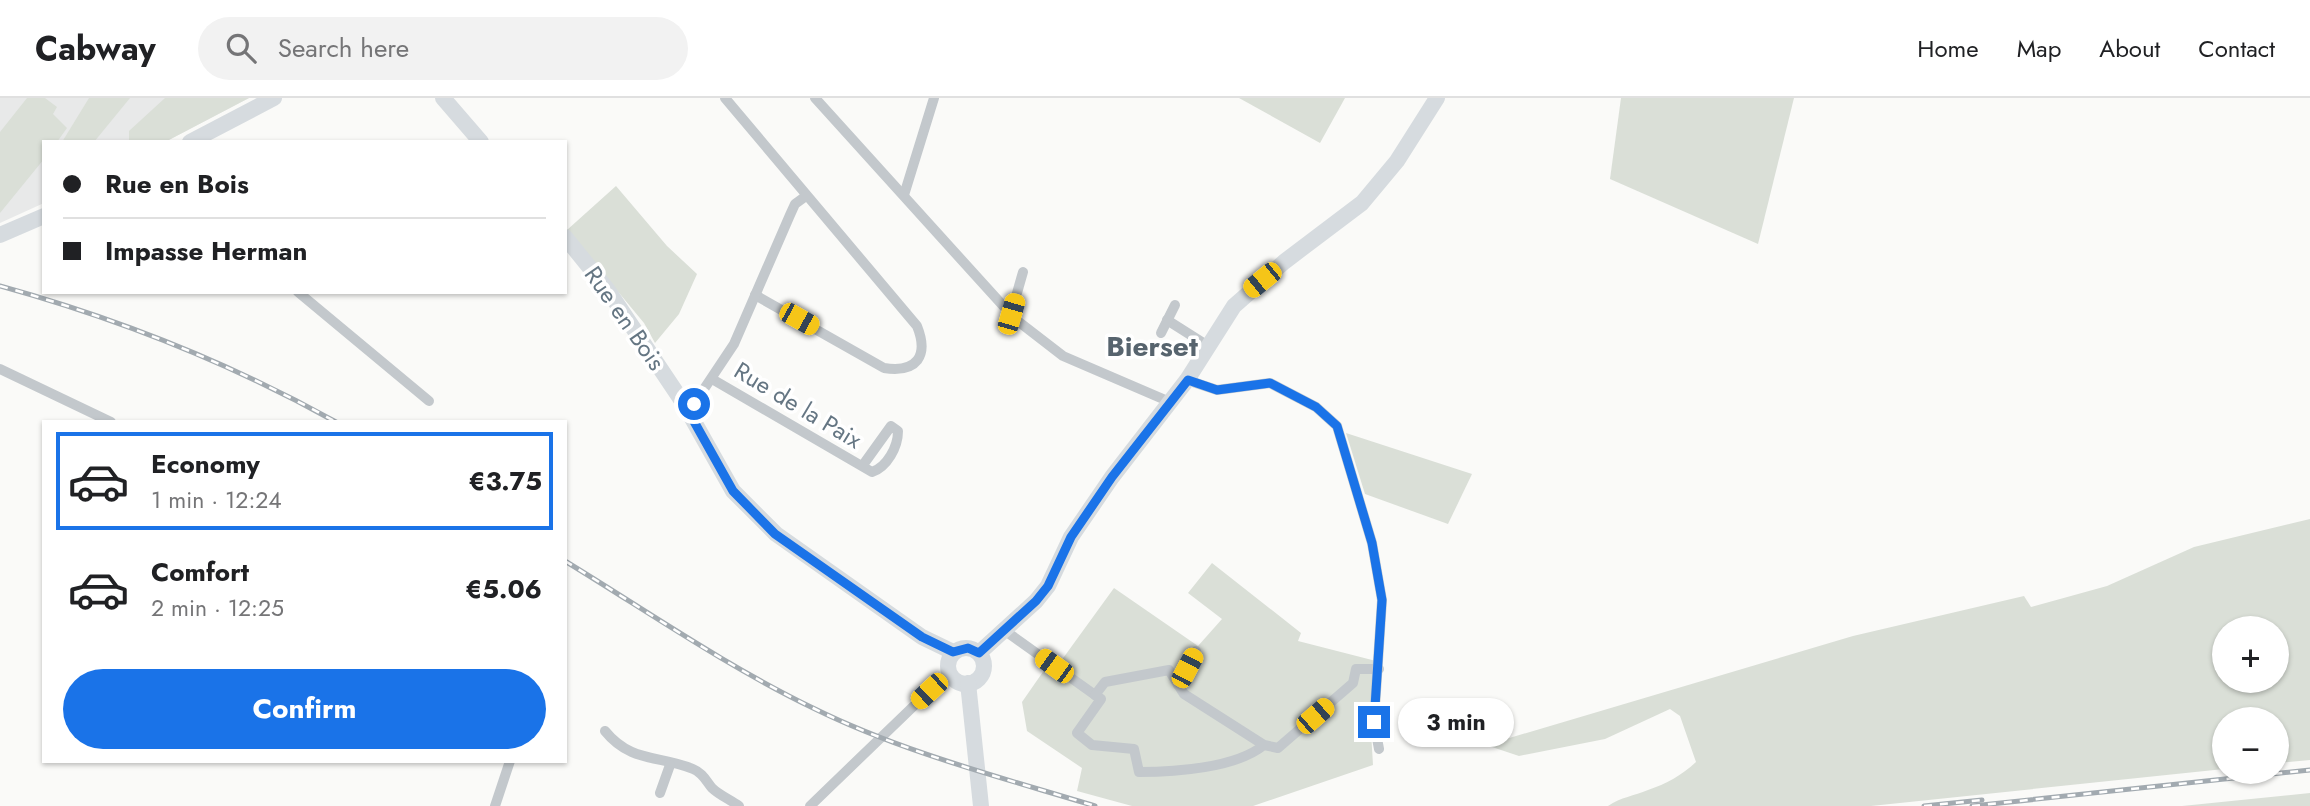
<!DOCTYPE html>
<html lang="en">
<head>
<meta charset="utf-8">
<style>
	body { margin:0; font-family:Jost,sans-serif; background:#f2f2f2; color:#202124; height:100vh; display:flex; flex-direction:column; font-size:26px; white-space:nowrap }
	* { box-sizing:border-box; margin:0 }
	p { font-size:23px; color:#757577 }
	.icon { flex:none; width:38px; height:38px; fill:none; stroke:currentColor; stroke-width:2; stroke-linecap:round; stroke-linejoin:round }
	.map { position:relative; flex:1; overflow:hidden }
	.side { position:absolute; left:42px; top:322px; width:525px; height:343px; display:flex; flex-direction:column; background:#fff; border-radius:0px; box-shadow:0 2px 5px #0004 }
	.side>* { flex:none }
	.hud { position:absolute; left:42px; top:42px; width:525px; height:154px; border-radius:0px; box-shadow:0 2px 5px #0004; display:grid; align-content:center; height:154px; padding:0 21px; background:#fff }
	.fabs { position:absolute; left:2212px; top:518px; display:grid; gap:14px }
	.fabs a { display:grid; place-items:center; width:77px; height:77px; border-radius:50%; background:#fff; box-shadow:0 2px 5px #0004; font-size:35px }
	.end { position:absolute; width:32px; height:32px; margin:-16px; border:9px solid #1a73e8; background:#fff; box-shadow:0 0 0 4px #fff }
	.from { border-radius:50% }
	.bubble { position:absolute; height:49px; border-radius:24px; background:#fff; box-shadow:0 2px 5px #0004; font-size:23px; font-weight:700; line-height:49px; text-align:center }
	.car { position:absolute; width:21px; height:42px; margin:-21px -10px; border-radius:9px; box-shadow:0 0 5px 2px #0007; background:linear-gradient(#f5c518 24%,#345 0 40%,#f5c518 0 76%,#345 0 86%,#f5c518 0) }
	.hud b { display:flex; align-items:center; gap:24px; height:66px; font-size:26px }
	.hud b+b { border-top:2px solid #e0e0e0 }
	.hud i { width:18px; height:18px; background:#202124 }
	ul { padding:12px 0 0; list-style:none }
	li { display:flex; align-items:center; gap:21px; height:98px; margin:0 14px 10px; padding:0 7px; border:4px solid transparent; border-radius:0px }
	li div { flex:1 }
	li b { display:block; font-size:26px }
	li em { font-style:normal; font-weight:700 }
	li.on { border-color:#1a73e8 }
	li>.icon { width:63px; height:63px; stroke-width:1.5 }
	.cta { display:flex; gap:14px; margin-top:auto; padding:14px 21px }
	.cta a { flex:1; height:80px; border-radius:42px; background:#1a73e8; color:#fff; font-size:28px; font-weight:700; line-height:80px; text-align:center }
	header { display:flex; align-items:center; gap:42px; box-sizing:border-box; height:98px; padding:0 35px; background:#fff; border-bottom:2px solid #e0e0e0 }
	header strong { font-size:33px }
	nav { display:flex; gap:38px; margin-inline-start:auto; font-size:24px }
	.search { width:490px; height:63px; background:#f2f2f2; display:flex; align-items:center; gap:18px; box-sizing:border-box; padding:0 24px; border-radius:38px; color:#757577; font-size:26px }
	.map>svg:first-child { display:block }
	.built { fill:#e8e9e9 }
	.green { fill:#dadfd7; fill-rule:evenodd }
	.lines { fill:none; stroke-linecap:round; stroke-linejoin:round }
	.street { stroke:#c3c8cc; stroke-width:10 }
	.secondary { stroke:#d6dbdf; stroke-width:16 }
	.rail-casing { stroke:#a2aab0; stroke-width:5 }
	.rail { stroke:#fff; stroke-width:2.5; stroke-dasharray:8; stroke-linecap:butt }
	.route { stroke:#1a73e8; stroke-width:9 }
	.labels { text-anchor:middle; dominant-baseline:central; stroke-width:7; stroke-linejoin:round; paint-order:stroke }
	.street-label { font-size:24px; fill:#657683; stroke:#fff }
	.quarter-label { font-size:28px; font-weight:bold; fill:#57646e; stroke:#fff }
</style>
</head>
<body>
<header>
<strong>Cabway</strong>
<div class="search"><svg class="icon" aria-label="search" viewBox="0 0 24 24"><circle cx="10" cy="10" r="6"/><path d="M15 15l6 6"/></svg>Search here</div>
<nav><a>Home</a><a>Map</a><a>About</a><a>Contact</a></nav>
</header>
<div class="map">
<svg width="2310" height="708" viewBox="0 0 2310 708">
	<rect width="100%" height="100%" fill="#fafaf8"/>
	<polygon class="built" points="0,0 249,0 165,44 44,44 44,105 0,125"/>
	<g class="green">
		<polygon points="27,0 45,0 57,9 53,16 67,30 57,44 44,44 44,61 0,115 0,34"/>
		<polygon points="89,0 130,0 94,44 62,44"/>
		<polygon points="165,0 249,0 165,44 129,44 129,33"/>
		<polygon points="1239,0 1345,0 1320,45"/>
		<polygon points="1621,0 1794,0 1758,146 1610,81"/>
		<polygon points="616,88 667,148 697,176 679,216 655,245 644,225 567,132"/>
		<polygon points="1346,335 1472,376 1448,426 1365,396"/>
		<path d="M 2310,421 L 2310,662 L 2277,665 L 2277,621 L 2224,621 L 2224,671 L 1871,708 L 1608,708 C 1621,699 1634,698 1648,692 C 1666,686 1682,677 1696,664 L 1680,618 L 1670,611 L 1605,641 L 1519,658 L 1486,647 L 1853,538 L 2024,498 L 2031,509 L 2107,488 L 2194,449 ZM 2224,530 L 2277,530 L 2277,583 L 2224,583 Z"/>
		<polygon points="1212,465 1301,535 1298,543 1376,563 1370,617 1373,667 1253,708 1132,708 1077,693 1082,670 1027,633 1022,604 1054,558 1061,563 1114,490 1198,548 1222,521 1188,495"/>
		<polygon points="2310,695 2310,708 2182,708"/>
	</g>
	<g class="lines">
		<g class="street">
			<path d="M 725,0 L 917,228 C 929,258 917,275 884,270 L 755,197"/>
			<polyline points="815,0 1015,221 1063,258 1170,304"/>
			<polyline points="904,97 934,0"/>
			<polyline points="298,194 429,303"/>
			<polyline points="1011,216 1023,174"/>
			<polyline points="1167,222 1208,248"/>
			<polyline points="1161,235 1175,207"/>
			<polyline points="0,271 111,324"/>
			<path d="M 712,281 L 872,374 C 887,369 898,349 898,333 L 891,328 L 863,367"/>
			<polyline points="1187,282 1217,292 1270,285 1316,309 1337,328 1372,445 1382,502 1374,624 1379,651"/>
			<polyline points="687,311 694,306 734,246 790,117 795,106 806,98"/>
			<polyline points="1004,532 1095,597"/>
			<polyline points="1178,587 1196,553"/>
			<path d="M 605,633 C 631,665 659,657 693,671 C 703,675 706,683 712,690 C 719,697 731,702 739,708"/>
			<path d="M 1264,647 L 1184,596 L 1169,572 L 1105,584 L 1095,597 L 1101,601 L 1077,635 L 1092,647 L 1134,651 L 1139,674 C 1175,674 1236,670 1264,647 L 1278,650 L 1353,585 L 1356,571 L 1379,571"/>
			<polyline points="660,695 670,667"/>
			<polyline points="495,708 510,663"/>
			<polyline points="810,708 949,574"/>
		</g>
		<g class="secondary">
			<polyline points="443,0 481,44"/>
			<polyline points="190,44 274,0"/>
			<polyline points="0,137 44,118"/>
			<polyline points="565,139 607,191 684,306 733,393 776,436 922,539 953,554"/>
			<circle cx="966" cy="568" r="18"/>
			<polyline points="979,555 1036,503 1048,488 1071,439 1112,379 1187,282 1234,208 1284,164 1362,105 1397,63 1437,0"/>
			<polyline points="968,585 981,708"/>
		</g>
		<g class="rail-casing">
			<g id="rail">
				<path d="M 0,188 C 116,220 230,265 336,324"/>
				<path d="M 565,463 C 647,513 726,568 813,610 C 902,654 1000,679 1095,708"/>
				<polyline points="1924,708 1982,702"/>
				<polyline points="1972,708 2310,672"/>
			</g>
		</g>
		<use href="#rail" class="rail"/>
	</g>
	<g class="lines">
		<polyline class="route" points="694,306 687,311 733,393 775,436 922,539 953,554 968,550 979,555 1036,503 1048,488 1071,439 1112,379 1188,282 1217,292 1270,285 1316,309 1337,328 1372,445 1382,502 1374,624"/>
	</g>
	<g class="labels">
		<g class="street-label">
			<text transform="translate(625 220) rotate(55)">Rue en Bois</text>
			<text transform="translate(798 307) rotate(31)">Rue de la Paix</text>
		</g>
		<g class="quarter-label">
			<text x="1152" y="248">Bierset</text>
		</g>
	</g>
</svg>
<div class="fabs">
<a>+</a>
<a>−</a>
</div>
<i class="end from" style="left:694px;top:306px"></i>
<i class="end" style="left:1374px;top:624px"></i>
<div class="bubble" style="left:1398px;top:600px;width:116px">3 min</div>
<i class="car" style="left:1262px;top:182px;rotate:231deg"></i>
<i class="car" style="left:1011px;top:216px;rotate:16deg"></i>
<i class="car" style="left:799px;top:221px;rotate:119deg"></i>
<i class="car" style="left:1054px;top:568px;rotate:306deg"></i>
<i class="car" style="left:1187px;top:570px;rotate:28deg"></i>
<i class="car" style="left:929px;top:593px;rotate:227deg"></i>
<i class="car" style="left:1315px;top:618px;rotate:49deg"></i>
<div class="hud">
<b><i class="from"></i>Rue en Bois</b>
<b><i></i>Impasse Herman</b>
</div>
<section class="side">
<ul>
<li class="on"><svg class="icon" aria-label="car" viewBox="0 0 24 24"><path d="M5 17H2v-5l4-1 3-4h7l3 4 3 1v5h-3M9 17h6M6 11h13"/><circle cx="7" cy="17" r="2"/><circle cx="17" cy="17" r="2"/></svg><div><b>Economy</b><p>1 min · 12:24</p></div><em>€3.75</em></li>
<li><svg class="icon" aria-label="car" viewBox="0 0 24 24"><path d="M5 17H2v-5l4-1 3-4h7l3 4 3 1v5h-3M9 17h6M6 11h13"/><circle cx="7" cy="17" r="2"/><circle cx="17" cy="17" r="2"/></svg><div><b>Comfort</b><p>2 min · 12:25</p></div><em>€5.06</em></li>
</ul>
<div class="cta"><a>Confirm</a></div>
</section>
</div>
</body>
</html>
